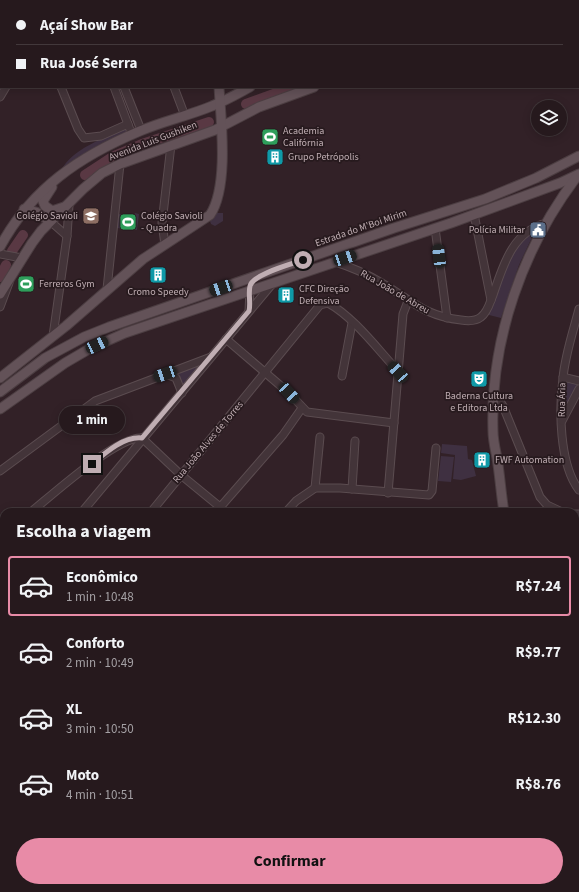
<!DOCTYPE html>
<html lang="pt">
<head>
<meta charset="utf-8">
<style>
	body { margin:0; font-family:"Source Sans 3",sans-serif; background:#32262a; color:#f1f3f6; height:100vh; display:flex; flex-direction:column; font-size:15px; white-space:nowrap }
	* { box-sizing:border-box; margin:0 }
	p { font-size:13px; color:#a4a0a4 }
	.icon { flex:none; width:22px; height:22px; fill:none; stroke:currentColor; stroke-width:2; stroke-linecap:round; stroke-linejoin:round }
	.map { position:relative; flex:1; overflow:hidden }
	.details { position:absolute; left:0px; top:508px; width:579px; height:384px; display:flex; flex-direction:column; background:#26191d; border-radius:12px 12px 0 0; box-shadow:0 2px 10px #0003,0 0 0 1px #42383b }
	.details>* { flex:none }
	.guide { position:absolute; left:0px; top:0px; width:579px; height:88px; box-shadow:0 2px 10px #0003,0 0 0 1px #42383b; display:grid; align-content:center; height:88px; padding:0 16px; background:#26191d }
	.buttons { position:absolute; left:531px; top:100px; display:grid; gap:8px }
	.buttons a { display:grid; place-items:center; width:36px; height:36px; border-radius:50%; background:#26191d; box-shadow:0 2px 10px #0003,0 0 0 1px #42383b; font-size:20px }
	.end { position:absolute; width:18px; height:18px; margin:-9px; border:5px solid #c0aeb3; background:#111; box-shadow:0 0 0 2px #111 }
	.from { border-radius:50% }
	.bubble { position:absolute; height:28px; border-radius:14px; background:#26191d; box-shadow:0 2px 10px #0003,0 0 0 1px #42383b; font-size:13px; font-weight:700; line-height:28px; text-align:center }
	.car { position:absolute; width:12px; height:24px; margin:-12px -6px; border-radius:5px; box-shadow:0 0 3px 1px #0007; background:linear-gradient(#222 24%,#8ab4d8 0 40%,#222 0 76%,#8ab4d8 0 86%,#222 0) }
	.guide b { display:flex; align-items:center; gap:14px; height:38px; font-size:15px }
	.guide b+b { border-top:1px solid #42383b }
	.guide i { width:10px; height:10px; background:#f1f3f6 }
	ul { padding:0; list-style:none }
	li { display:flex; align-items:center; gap:12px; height:60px; margin:0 8px 6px; padding:0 8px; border:2px solid transparent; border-radius:4px }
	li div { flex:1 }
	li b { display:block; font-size:15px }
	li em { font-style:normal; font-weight:700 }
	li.on { border-color:#e88ba7 }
	li>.icon { width:36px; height:36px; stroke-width:1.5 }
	h2 { padding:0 16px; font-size:18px; line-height:48px }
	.button { display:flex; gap:8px; margin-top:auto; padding:8px 16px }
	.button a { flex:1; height:46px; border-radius:24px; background:#e88ba7; color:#111; font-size:16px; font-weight:700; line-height:46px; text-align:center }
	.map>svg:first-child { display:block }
	.green { fill:#3f3041 }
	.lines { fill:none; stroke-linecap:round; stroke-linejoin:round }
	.river { stroke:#593843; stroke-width:10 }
	.minor-casing { stroke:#5b4c50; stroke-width:9 }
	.major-casing { stroke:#4c3e42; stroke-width:11 }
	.minor { stroke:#433439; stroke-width:7 }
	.major { stroke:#635258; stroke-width:9 }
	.route { stroke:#c0aeb3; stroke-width:5 }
	.labels { text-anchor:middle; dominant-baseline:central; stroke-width:3.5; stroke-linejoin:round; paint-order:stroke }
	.poi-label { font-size:10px; fill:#c0aeb3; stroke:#271a1e; text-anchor:start }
	.street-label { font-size:10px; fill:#c0aeb3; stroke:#271a1e }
</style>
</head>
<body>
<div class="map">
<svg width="579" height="892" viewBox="0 0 579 892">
	<rect width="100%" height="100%" fill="#322127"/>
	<g class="green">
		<path d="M 128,128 L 128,131 L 96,147 L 61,171 C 70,150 107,136 128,128 Z"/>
		<polygon points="135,213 139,214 137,230 117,228 119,214 134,216"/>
		<polygon points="215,213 223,213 223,221 215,226 211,224 209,218"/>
		<polygon points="535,231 519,265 501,318 485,314 516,245"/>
		<polygon points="202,362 184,386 178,373 172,372"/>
		<polygon points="565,380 578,382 569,407 564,404"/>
		<polygon points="442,444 467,446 468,459 472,460 476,476 461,480 453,479 455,455 441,453"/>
		<polygon points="441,456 454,457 451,482 438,481"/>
		<polygon points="575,562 579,563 579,892 520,892 519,888 575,888"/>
	</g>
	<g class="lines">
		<g class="river">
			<polyline points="526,1 527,0"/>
			<polyline points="246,104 293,87"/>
			<polyline points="85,175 114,156 142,144 209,122"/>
			<polyline points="12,251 23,235"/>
			<polyline points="0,277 6,265"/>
		</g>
		<g class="minor-casing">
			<g id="minor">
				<polyline points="30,0 31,1"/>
				<polyline points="74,0 76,1"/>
				<polyline points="91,0 92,1"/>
				<polyline points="141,0 141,1"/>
				<polyline points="194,0 194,1"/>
				<polyline points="267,1 267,0"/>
				<polyline points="421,1 424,0"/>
				<polyline points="61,87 78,129 84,138 101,136 128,124"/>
				<polyline points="114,87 132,135"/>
				<polyline points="124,87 141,130"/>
				<polyline points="174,87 185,116"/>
				<polyline points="0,97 6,87"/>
				<polyline points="474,214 491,300"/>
				<polyline points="50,221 67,236"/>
				<polyline points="435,228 447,318"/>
				<polyline points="165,245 162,223 171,145"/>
				<polyline points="0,254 22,258"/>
				<path d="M 335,262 C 351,267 367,274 382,283 C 411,300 424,316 461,320 C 467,321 476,321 481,317 C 488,312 490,302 493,295 C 503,266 512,232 546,223"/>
				<polyline points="107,289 120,164"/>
				<polyline points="0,307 9,283"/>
				<path d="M 579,309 C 573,332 565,355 563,378 C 559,409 559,464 579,490"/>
				<polyline points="249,311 250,290"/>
				<polyline points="53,336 67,236 69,205"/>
				<polyline points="226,339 289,393 307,412 394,423"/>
				<polyline points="166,374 176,378 182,393"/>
				<polyline points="342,376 352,323"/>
				<polyline points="563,377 579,381"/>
				<polyline points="493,401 500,401 503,406 540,497 547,505 562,512"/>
				<polyline points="562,421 579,389"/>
				<polyline points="142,438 181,475 220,507 223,512"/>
				<polyline points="0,471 95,401 211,357"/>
				<polyline points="315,488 320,437"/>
				<polyline points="352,489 355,441"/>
				<polyline points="388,493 403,314 408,301"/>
				<path d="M 31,512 C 52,495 117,436 142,438"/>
				<polyline points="82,512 273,283"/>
				<path d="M 151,512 L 320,305 L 328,303 C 354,317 378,350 398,371"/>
				<polyline points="216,512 283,435 302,408"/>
				<polyline points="286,512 296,501 315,488 340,488 429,495 432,491 436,448"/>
				<polyline points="575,514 579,514"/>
				<polyline points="0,537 4,534"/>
				<polyline points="575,561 579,563"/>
				<polyline points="0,695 4,699"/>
				<polyline points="0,772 4,777"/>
				<polyline points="0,874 4,879"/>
				<polyline points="11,888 15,892"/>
				<polyline points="67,888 69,892"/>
				<polyline points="131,888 135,892"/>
				<polyline points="369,888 370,892"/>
				<polyline points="56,892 60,888"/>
				<polyline points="183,892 189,888"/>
				<polyline points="240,892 240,888"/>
				<polyline points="308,892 308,888"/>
				<polyline points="427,892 430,888"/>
			</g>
		</g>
		<g class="major-casing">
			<g id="major">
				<polyline points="216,0 216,1"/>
				<polyline points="493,1 496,0"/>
				<polyline points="544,1 545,0"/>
				<polyline points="52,187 43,201 45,206 52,211 64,207"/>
				<polyline points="24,209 36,212 50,221"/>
				<path d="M 0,247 C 31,189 80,156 140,131 C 163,121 188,116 212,106 C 225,101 237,94 250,87"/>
				<polyline points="0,294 32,243 41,231 83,189 102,173 120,164 215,130 259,107 314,87"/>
				<path d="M 0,378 L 66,326 L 143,259 L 210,215 C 229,187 221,120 219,87"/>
				<polyline points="0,392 45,358 84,337 109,327 394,228 485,199 536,178 579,156"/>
				<polyline points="0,409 65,363 89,349 125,333 451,223 560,183 579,174"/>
				<path d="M 504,512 C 501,494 500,476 497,458 C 495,448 493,440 493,431 C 490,339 523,247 578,175"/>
				<polyline points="518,888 518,892"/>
			</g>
		</g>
		<use href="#minor" class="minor"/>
		<use href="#major" class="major"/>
	</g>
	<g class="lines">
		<path class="route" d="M 92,464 C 105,453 124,436 142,438 L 249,311 C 251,303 248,294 250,286 C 253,274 292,264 303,260"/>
	</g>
	<defs>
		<g id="stadium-square" transform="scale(0.9)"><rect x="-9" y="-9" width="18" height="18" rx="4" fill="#2e9e5b" stroke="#271a1e"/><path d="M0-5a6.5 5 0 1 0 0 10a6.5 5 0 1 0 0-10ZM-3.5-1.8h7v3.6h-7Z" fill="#fff"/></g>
		<g id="building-square" transform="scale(0.9)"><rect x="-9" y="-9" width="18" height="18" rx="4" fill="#0f9aa8" stroke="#271a1e"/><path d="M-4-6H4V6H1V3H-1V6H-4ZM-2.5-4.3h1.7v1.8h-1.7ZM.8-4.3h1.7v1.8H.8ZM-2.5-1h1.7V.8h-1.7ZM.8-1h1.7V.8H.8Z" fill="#fff"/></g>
		<g id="school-square" transform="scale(0.9)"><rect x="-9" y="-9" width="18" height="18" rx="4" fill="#8d6e63" stroke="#271a1e"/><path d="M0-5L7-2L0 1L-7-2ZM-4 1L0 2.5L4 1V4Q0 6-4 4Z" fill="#fff"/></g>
		<g id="civic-square" transform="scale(0.9)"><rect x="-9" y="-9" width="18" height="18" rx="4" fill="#5c6f8a" stroke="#271a1e"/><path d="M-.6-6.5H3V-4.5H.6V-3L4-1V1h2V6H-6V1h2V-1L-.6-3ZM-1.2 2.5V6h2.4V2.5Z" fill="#fff"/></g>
		<g id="theatre-square" transform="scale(0.9)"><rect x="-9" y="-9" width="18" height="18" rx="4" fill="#0f9aa8" stroke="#271a1e"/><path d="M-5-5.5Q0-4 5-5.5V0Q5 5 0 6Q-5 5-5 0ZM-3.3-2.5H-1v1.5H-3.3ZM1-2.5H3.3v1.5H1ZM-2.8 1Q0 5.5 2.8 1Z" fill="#fff"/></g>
	</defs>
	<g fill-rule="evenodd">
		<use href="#stadium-square" x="270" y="137"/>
		<use href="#building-square" x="275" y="157"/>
		<use href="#school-square" x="91" y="216"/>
		<use href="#stadium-square" x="128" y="222"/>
		<use href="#civic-square" x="538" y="230"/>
		<use href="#building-square" x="158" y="275"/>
		<use href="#stadium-square" x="26" y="284"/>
		<use href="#building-square" x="286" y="295"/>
		<use href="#theatre-square" x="479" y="379"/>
		<use href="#building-square" x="482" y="460"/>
	</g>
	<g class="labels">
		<g class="poi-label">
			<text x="283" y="131">Academia<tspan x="283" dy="12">Califórnia</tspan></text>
			<text x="288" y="157">Grupo Petrópolis</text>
			<text x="78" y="216" text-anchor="end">Colégio Savioli</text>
			<text x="141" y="216">Colégio Savioli<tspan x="141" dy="12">- Quadra</tspan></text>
			<text x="525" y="230" text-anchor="end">Polícia Militar</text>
			<text x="39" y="284">Ferreros Gym</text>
			<text x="299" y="289">CFC Direção<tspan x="299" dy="12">Defensiva</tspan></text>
			<text x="158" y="292" text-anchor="middle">Cromo Speedy</text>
			<text x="479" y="396" text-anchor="middle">Baderna Cultura<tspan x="479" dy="12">e Editora Ltda</tspan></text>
			<text x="495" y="460">FWF Automation</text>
		</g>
		<g class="street-label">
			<text transform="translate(153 141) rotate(-21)">Avenida Luis Gushiken</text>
			<text transform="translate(361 228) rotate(-19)">Estrada do M'Boi Mirim</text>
			<text transform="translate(395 292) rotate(30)">Rua João de Abreu</text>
			<text transform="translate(562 400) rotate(-89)">Rua Ária</text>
			<text transform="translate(208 442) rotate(-50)">Rua João Alves de Torres</text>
		</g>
	</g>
</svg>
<div class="buttons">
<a><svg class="icon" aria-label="layers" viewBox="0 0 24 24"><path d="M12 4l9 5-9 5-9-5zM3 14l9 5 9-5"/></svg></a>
</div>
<i class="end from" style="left:303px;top:260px"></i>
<i class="end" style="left:92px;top:464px"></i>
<div class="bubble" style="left:59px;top:406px;width:66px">1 min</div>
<i class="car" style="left:439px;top:256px;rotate:353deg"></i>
<i class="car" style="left:345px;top:258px;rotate:72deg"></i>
<i class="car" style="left:221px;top:288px;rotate:251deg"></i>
<i class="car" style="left:97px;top:345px;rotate:65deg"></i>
<i class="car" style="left:398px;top:372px;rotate:318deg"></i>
<i class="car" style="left:165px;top:374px;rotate:251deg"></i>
<i class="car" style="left:289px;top:393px;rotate:137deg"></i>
<div class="guide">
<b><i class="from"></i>Açaí Show Bar</b>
<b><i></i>Rua José Serra</b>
</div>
<section class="details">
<h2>Escolha a viagem</h2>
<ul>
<li class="on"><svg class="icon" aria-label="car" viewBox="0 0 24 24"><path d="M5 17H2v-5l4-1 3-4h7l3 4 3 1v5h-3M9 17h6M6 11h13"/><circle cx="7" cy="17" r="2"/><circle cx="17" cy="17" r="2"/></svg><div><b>Econômico</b><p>1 min · 10:48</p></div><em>R$7.24</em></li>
<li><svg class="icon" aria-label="car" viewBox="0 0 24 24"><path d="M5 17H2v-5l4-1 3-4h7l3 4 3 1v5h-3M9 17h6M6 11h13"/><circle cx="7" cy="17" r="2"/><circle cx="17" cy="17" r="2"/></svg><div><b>Conforto</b><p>2 min · 10:49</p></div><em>R$9.77</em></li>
<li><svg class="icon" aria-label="car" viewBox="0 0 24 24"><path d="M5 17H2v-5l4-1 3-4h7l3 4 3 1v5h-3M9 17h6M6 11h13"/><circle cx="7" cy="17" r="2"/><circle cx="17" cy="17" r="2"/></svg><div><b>XL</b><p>3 min · 10:50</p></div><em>R$12.30</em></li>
<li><svg class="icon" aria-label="car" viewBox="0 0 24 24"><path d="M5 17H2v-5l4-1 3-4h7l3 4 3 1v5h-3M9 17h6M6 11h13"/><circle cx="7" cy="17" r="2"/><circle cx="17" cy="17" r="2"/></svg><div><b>Moto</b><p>4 min · 10:51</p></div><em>R$8.76</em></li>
</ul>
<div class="button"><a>Confirmar</a></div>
</section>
</div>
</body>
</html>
